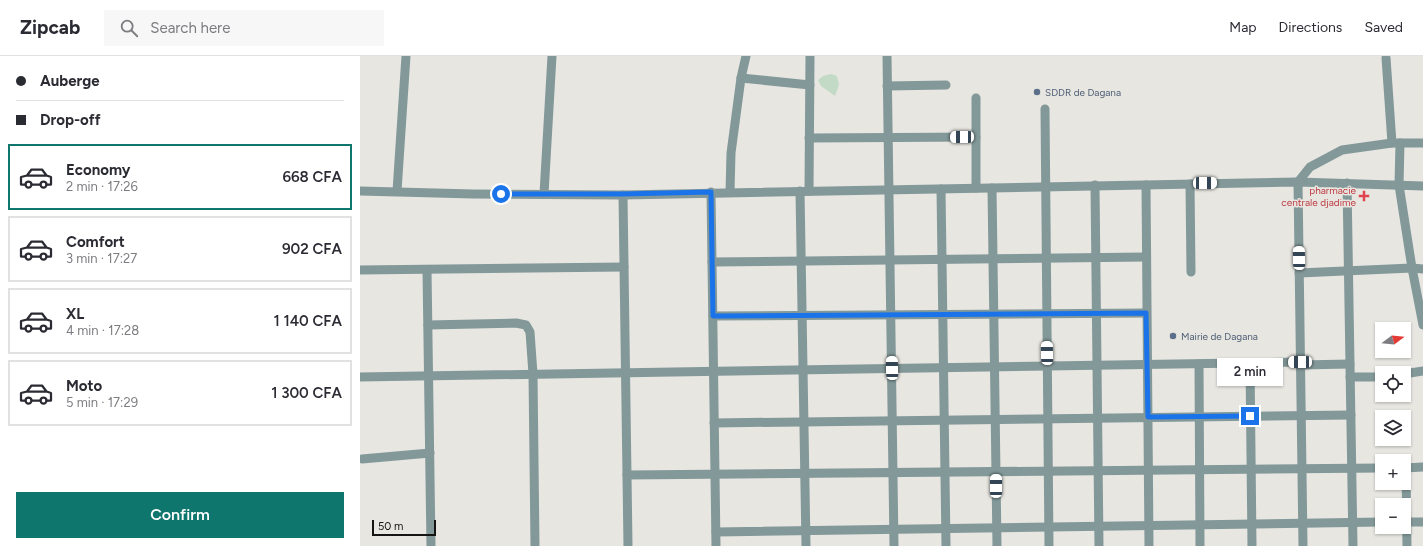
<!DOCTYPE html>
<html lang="en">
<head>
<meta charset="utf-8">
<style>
	body { margin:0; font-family:Figtree,sans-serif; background:#f7f7f7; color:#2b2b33; height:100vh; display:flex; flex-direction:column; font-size:15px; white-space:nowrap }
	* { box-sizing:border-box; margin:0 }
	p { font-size:13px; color:#7c7c81 }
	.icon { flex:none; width:22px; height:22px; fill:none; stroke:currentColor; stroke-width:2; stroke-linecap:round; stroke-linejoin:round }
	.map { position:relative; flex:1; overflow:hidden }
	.sheet { display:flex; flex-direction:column; background:#fff; width:360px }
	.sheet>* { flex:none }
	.top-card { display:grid; align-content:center; height:88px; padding:0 16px; background:#fff }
	.needle { width:26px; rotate:74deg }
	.tools { position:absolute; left:1015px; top:266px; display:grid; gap:8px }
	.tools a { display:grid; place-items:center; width:36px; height:36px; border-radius:0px; background:#fff; box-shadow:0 1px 3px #0004; font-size:20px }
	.scale { position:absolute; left:12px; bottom:10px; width:64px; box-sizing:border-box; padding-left:4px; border:2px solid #141413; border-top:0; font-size:11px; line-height:14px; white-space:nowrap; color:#141413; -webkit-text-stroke:3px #e7e6e1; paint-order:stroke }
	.end { position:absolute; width:18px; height:18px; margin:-9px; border:5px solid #1a73e8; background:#fff; box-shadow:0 0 0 2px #fff }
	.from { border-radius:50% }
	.bubble { position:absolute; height:28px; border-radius:0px; background:#fff; box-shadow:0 1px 3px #0004; font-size:13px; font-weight:600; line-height:28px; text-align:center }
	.car { position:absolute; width:12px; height:24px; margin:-12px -6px; border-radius:5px; box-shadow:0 0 3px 1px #0007; background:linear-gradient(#fff 24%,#345 0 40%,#fff 0 76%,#345 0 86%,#fff 0) }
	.top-card b { display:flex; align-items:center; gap:14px; height:38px; font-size:15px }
	.top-card b+b { border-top:1px solid #e1e1e2 }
	.top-card i { width:10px; height:10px; background:#2b2b33 }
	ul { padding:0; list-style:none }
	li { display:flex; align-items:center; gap:12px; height:66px; margin:0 8px 6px; padding:0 8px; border:2px solid #e1e1e2; border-radius:0px }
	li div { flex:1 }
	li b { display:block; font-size:15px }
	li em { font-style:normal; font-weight:600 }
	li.selected { border-color:#0f766e }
	li>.icon { width:36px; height:36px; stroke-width:1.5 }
	.primary-button { display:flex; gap:8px; margin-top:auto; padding:8px 16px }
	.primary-button a { flex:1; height:46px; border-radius:0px; background:#0f766e; color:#fff; font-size:16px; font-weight:600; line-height:46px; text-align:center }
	header { display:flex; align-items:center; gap:24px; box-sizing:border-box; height:56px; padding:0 20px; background:#fff; border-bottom:1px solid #e1e1e2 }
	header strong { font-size:19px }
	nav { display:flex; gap:22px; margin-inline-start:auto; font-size:14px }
	.search { width:280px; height:36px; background:#f7f7f7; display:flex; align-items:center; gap:10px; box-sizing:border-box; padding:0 14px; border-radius:0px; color:#7c7c81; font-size:15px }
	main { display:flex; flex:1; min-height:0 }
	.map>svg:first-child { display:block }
	.green { fill:#c3dbc6 }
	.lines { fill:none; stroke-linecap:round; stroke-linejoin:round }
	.minor { stroke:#839899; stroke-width:9 }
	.route { stroke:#1a73e8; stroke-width:5 }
	.service-dot { fill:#5c6f8a; stroke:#e7e6e1; stroke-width:1.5 }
	.health-dot { fill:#e0444e; stroke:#e7e6e1; stroke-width:1.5 }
	.labels { text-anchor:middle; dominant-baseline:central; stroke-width:3; stroke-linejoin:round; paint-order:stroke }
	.service-label { font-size:10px; fill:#4e5e75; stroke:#e7e6e1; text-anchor:start }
	.health-label { font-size:10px; fill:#be3a42; stroke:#e7e6e1; text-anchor:end }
</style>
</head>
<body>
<header>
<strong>Zipcab</strong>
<div class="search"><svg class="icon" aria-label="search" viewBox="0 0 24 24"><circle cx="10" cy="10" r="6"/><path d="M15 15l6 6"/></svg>Search here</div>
<nav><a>Map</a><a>Directions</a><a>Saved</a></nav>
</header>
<main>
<section class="sheet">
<div class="top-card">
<b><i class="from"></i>Auberge</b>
<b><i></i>Drop-off</b>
</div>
<ul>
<li class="selected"><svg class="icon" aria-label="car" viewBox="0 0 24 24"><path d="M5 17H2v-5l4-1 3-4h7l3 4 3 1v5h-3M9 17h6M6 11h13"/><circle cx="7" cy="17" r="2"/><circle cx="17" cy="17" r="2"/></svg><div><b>Economy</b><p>2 min · 17:26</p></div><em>668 CFA</em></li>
<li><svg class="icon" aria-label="car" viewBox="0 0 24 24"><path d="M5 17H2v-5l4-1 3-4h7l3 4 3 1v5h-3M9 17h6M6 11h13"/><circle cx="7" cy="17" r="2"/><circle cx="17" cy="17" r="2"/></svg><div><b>Comfort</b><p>3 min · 17:27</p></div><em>902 CFA</em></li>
<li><svg class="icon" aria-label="car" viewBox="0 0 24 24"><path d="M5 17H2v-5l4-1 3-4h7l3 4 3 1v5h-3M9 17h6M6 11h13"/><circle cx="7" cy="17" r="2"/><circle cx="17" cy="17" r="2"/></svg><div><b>XL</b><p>4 min · 17:28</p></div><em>1 140 CFA</em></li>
<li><svg class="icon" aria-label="car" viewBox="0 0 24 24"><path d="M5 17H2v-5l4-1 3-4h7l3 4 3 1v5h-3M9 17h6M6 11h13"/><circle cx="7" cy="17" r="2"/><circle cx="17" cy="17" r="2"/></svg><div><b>Moto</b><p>5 min · 17:29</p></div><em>1 300 CFA</em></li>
</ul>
<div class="primary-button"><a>Confirm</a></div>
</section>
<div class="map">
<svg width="1063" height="490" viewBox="0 0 1063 490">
	<rect width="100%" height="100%" fill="#e7e6e1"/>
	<polygon class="green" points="471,18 477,20 479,29 475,40 461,30 458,24 463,20"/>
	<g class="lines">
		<g class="minor">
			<polyline points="527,0 534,490"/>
			<polyline points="1026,2 1032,87"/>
			<polyline points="381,22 450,29"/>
			<polyline points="527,30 586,29"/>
			<polyline points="616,42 616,132"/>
			<polyline points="685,53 689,490"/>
			<polyline points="449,82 616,81"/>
			<polyline points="1040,87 1039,129 1052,212 1063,269"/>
			<polyline points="987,127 993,490"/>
			<polyline points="830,128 831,216"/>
			<polyline points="735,129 739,490"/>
			<polyline points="786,129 789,490"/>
			<polyline points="632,132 637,490"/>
			<polyline points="581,133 586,490"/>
			<polyline points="0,135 113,138 263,139 938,126 1063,130"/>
			<polyline points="37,135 46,0"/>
			<polyline points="440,135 446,490"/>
			<polyline points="449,135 450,0"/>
			<polyline points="351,136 356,490"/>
			<polyline points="370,136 371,97 381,22 386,0"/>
			<polyline points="184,138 192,0"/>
			<polyline points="263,139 268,490"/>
			<polyline points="352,206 786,201"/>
			<polyline points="0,214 264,211"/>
			<polyline points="67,214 71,490"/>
			<polyline points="939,217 1052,212 1063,213"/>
			<polyline points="353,260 786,257"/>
			<polyline points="68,269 156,267 166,269 170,276 173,318 175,490"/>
			<polyline points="890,307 892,490"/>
			<polyline points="839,308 840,490"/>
			<polyline points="940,309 990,308"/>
			<polyline points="1044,318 1063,315"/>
			<polyline points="0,321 940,306"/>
			<polyline points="990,321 1022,321"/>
			<polyline points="354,367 991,359"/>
			<polyline points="2,403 70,397"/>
			<polyline points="1044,412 1063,411"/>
			<polyline points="1046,412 1047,490"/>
			<polyline points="267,419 1022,412"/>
			<polyline points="1044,466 1063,466"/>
			<polyline points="356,476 1022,466"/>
			<polyline points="943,490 938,126 950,111 982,94 1032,87 1063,87"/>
		</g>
	</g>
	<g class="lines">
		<polyline class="route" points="141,138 263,138 351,136 353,260 786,257 788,361 890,360"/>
	</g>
	<g class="service-dot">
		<circle cx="677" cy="36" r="4"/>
		<circle cx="813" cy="280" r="4"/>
	</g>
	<path class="health-dot" d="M1002 134h4v4h4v4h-4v4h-4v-4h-4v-4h4z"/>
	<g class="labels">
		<g class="service-label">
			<text x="685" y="36">SDDR de Dagana</text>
			<text x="821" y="280">Mairie de Dagana</text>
		</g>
		<g class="health-label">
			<text x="996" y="134">pharmacie<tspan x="996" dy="12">centrale djadime</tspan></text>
		</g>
	</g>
</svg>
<div class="tools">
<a><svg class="needle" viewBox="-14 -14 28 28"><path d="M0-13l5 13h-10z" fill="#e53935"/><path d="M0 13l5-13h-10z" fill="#7c7c81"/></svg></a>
<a><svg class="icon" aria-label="locate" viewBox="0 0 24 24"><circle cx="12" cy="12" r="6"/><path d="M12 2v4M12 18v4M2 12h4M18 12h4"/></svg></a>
<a><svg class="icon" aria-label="layers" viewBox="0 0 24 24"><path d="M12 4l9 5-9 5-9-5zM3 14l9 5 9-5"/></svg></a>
<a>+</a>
<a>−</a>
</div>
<div class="scale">50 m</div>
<i class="end from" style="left:141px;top:138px"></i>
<i class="end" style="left:890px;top:360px"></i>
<div class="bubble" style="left:857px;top:302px;width:66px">2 min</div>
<i class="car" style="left:602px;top:81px;rotate:269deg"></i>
<i class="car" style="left:845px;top:127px;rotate:89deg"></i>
<i class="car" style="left:939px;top:202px;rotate:359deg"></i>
<i class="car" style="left:687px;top:297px;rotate:359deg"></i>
<i class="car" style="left:940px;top:306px;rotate:269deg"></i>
<i class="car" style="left:532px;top:312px;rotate:359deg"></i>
<i class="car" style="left:636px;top:430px;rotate:0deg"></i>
</div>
</main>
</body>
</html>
